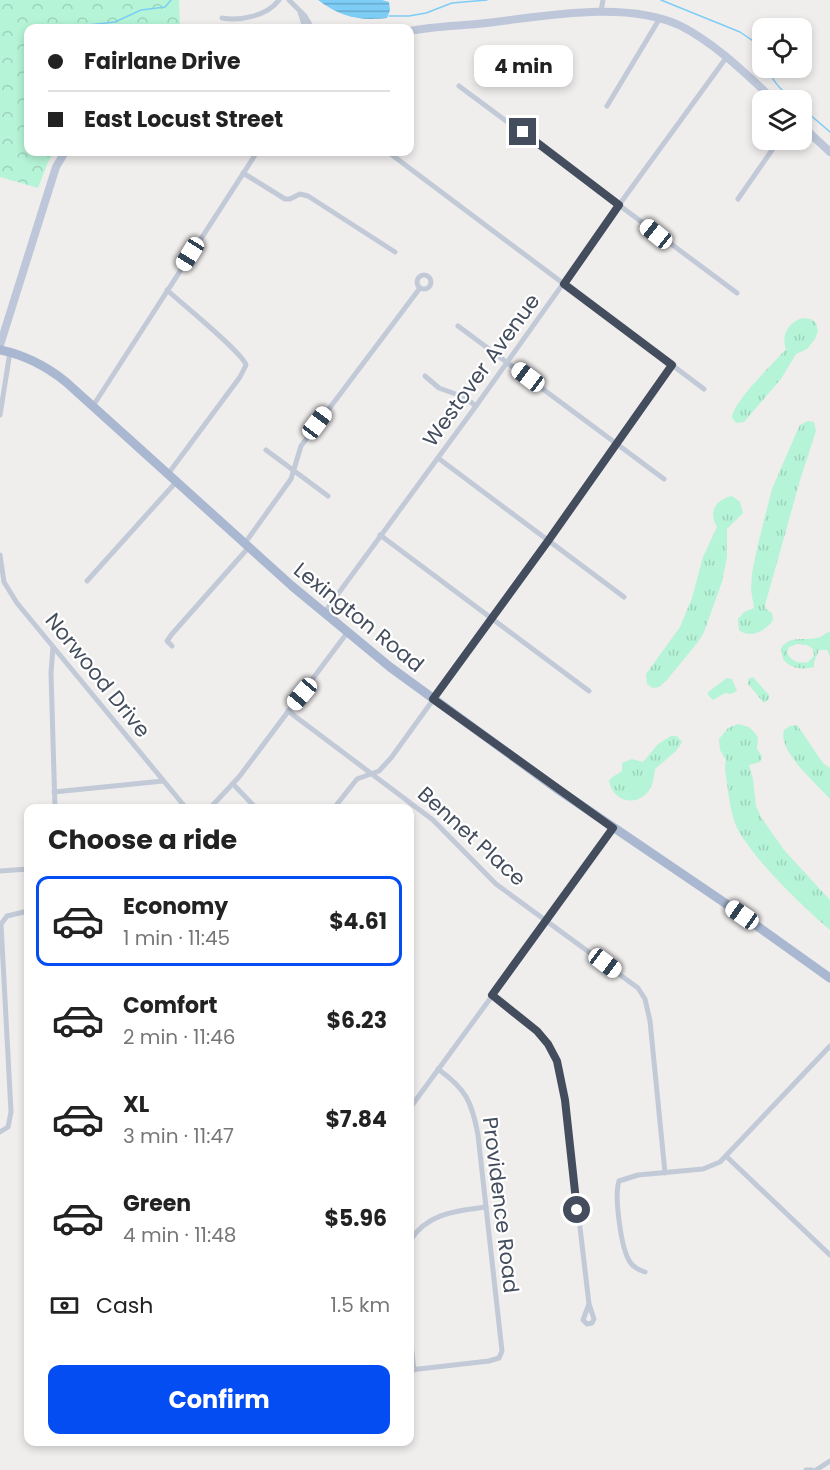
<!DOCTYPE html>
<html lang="en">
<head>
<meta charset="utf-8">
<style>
	body { margin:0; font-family:Poppins,sans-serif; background:#f6f6f6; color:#222; height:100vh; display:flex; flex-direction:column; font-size:22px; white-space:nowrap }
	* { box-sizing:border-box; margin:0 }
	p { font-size:20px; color:#767676 }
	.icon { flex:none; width:33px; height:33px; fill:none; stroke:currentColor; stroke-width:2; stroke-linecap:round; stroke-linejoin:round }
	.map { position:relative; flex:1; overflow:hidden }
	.panel { position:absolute; left:24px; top:804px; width:390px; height:642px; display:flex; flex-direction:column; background:#fff; border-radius:12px; box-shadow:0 3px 9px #0003 }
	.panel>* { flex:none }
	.top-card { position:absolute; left:24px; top:24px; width:390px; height:132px; border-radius:12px; box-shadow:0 3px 9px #0003; display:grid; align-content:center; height:132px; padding:0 24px; background:#fff }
	.controls { position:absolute; left:752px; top:18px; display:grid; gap:12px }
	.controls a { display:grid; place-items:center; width:60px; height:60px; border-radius:12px; background:#fff; box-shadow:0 3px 9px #0003; font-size:30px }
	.end { position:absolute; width:27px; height:27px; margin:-14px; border:8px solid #434d5d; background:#fff; box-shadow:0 0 0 3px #fff }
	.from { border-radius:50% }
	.bubble { position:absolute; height:42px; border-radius:12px; background:#fff; box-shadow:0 3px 9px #0003; font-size:20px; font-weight:700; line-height:42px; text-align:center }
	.car { position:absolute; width:18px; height:36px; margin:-18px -9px; border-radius:8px; box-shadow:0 0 4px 2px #0007; background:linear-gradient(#fff 24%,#345 0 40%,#fff 0 76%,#345 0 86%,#fff 0) }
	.top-card b { display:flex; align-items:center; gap:21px; height:57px; font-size:22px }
	.top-card b+b { border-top:2px solid #e0e0e0 }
	.top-card i { width:15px; height:15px; background:#222 }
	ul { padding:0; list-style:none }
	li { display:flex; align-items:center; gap:18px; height:90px; margin:0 12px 9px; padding:0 12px; border:3px solid transparent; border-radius:12px }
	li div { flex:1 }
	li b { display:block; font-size:22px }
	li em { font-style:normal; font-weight:700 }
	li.on { border-color:#044df3 }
	li>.icon { width:54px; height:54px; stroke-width:1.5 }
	h2 { padding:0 24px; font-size:27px; line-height:72px }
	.pay { display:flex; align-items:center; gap:15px; height:66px; padding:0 24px; font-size:22px }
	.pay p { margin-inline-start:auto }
	.button { display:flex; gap:12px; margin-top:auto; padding:12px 24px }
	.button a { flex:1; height:69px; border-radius:12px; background:#044df3; color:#fff; font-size:24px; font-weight:700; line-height:69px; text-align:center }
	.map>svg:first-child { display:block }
	.grass { fill:url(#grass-tufts); fill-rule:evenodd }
	.park { fill:url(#park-crowns) }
	.water { fill:url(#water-rules) }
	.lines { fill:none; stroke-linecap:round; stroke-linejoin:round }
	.stream { stroke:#7dcdf6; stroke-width:1.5 }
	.minor { stroke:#c2cad7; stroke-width:5 }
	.secondary { stroke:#bdc7d9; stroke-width:8 }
	.primary { stroke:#a9b8d0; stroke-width:9 }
	.route { stroke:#434d5d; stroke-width:8 }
	.labels { text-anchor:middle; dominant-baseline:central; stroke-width:4.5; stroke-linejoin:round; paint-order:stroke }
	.street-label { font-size:21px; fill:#434d5d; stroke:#fff }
</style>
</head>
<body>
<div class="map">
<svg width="830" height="1470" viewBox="0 0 830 1470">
	<defs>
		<pattern id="grass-tufts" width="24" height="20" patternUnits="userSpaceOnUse" patternTransform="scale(1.5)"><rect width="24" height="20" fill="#b5f4d6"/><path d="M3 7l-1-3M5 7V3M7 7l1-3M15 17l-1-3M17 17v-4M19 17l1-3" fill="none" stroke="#9dd3ba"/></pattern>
		<pattern id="park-crowns" width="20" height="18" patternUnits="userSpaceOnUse" patternTransform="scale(1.5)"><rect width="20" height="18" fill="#b5f4d6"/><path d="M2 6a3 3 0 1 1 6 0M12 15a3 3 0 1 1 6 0" fill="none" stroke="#9dd3ba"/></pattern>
		<pattern id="water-rules" width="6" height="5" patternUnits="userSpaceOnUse" patternTransform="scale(1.5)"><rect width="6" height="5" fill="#7dcdf6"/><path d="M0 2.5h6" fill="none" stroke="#68a9ca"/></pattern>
	</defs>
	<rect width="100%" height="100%" fill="#f0eded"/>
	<g class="grass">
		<path d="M 802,318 L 811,319 L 816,323 L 818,331 L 815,339 L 807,349 L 796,354 L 781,379 L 744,422 L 736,423 L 732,418 C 732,402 774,363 786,349 C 781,335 788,323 802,318 Z"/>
		<path d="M 808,421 L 814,422 L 816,431 L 801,477 L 765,605 L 766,609 L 772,613 L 773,620 C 766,631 750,639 739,630 L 738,619 L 744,612 L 754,608 L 751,590 L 752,573 L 758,544 L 772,489 L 798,429 L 800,425 Z"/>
		<path d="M 732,496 L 740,502 L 743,513 L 727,529 L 727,557 L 722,582 L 704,632 L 698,642 L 666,681 L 659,687 L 653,688 L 647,684 L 646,674 L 680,627 L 692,598 L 703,557 L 717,527 C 708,512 715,500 732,496 Z"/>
		<path d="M 830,632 L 830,657 L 827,650 L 819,650 L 814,662 L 814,667 C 802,670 791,669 783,659 L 781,648 C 793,631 813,646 826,633 ZM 797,644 L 807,645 L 813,649 L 814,656 L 808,662 C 799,664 790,661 787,652 L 789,647 Z"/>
		<polygon points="753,677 769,695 769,699 764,703 748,684 748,679"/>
		<polygon points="727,678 732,679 737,691 731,694 725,693 713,700 708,695 708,692"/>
		<path d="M 738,724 L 749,727 L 754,732 L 758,737 L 757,749 L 762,756 L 760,762 L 749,765 L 753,779 L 756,806 L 761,817 L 784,850 L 830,900 L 830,930 C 802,906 754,860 737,828 C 731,814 729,798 727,783 C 726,775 724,768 726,760 L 720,750 L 719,739 L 728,728 Z"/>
		<path d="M 797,725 L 823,763 L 830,768 L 830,799 C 817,784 777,751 784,730 L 790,726 Z"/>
		<path d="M 671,736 L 677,736 L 682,742 L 676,751 L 655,769 C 654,778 652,790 645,795 C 630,807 612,798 609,781 L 611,778 L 622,771 L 622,763 L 632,759 L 643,762 L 658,744 Z"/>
	</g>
	<polygon class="park" points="0,0 179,0 180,28 28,28 28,152 55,152 48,162 38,188 0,177"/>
	<path class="water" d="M 318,0 L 382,0 L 389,2 L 390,10 L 387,18 C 358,21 341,17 318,0 Z"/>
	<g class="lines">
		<g class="stream">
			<polyline points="661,0 740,32 759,45 762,50"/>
			<polyline points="389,16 409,16 426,13 452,3 487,0"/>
			<polyline points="61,28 115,22 141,10 165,7 171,0"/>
			<path d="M 769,68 C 771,81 783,92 794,100"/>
			<polyline points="801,107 830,132"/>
		</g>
		<g class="minor">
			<polyline points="289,0 305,16 312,28"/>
			<polyline points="601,11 603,0"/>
			<polyline points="300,12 305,28"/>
			<path d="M 222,18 C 241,21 267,16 279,0"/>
			<polyline points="459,86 737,293"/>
			<polyline points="607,106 660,18"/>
			<polyline points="388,152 704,389"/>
			<polyline points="243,173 285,199 290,199 300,194 308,196 395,252"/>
			<polyline points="738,199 779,140"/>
			<circle cx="424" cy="282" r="7"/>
			<path d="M 167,290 C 181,303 242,352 246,365 L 240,377 L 168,474"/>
			<polyline points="458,326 664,479"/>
			<polyline points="425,376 439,388 464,397 476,406"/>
			<polyline points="93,406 257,152"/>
			<polyline points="0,415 10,352"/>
			<polyline points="266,450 328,496"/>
			<polyline points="438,458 624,597"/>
			<polyline points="380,535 589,691"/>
			<polyline points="245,543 291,479 301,446 420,288"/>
			<polyline points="0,555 4,582 17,603 186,808"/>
			<polyline points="87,581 177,481"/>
			<polyline points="324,613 476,406 619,205 726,58"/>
			<polyline points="172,646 167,641 172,634 249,547"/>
			<polyline points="53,647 51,673 55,808"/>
			<polyline points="288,711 433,820 496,884 638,988 645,999 650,1021 665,1173"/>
			<polyline points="233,784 256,808"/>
			<polyline points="54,792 163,781"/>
			<polyline points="210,808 239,777 347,633"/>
			<polyline points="334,808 357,779 379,771 391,758 548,541 672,365"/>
			<polyline points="0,871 28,869"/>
			<polyline points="492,995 537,1031 548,1044 557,1061 565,1100 589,1304"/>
			<polyline points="410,1108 547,921 613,828"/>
			<polyline points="0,1132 8,1127 11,1112 1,924 7,916 28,911"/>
			<polyline points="727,1157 830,1255"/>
			<path d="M 410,1241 C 427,1213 456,1211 486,1207"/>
			<path d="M 645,1272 C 639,1270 633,1267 630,1262 C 621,1249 614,1196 619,1181 L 638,1175 L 703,1169 L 720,1162 L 830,1046"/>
			<polygon points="589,1304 594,1319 592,1323 587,1324 583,1320"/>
			<polyline points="410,1336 414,1370"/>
			<path d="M 410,1370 L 489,1361 L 499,1358 L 502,1351 L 478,1135 C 472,1102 466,1089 438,1069"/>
			<polyline points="806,1470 812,1470"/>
			<polyline points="816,1470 830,1461"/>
		</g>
		<g class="secondary">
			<path d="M 410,31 C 435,26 461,26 487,23 C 545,16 627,0 681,26 C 716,44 746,74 774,100"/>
			<polyline points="801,125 830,152"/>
			<polyline points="0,345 56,167 65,152"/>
		</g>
		<path class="primary" d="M 0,350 C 25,355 46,366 66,382 L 292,586 L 390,667 L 560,791 L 725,903 L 830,978"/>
	</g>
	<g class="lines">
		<polyline class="route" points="523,132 619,205 564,284 672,365 548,541 433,699 613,828 492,995 537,1031 548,1044 557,1061 565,1100 577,1210"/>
	</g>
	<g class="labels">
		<g class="street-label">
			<text transform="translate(481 370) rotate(-54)">Westover Avenue</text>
			<text transform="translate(359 617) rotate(39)">Lexington Road</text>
			<text transform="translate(98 675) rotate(51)">Norwood Drive</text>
			<text transform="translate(472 836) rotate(42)">Bennet Place</text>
			<text transform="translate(501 1205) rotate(83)">Providence Road</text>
		</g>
	</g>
</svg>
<div class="controls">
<a><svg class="icon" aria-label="locate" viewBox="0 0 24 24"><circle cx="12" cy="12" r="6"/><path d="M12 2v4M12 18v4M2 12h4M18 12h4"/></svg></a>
<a><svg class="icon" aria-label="layers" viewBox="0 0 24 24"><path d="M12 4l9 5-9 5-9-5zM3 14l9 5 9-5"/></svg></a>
</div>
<i class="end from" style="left:577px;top:1210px"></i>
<i class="end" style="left:523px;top:132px"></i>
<div class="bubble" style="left:474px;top:45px;width:99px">4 min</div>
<i class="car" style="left:656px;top:234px;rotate:309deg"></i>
<i class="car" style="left:190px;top:254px;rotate:212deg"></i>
<i class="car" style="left:528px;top:377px;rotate:307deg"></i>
<i class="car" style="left:317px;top:423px;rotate:37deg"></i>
<i class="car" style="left:302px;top:694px;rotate:220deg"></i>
<i class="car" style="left:742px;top:915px;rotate:305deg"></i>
<i class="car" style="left:605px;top:963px;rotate:127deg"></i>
<div class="top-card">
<b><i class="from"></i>Fairlane Drive</b>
<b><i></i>East Locust Street</b>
</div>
<section class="panel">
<h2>Choose a ride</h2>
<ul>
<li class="on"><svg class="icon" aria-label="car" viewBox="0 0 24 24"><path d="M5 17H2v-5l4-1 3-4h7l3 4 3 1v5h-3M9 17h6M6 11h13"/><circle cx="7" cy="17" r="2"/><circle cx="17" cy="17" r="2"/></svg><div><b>Economy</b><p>1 min · 11:45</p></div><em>$4.61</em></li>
<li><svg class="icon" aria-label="car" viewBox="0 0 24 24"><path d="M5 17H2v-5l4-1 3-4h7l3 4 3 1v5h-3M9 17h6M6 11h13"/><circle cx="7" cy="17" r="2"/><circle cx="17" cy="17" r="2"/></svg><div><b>Comfort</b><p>2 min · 11:46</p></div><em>$6.23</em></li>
<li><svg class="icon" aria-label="car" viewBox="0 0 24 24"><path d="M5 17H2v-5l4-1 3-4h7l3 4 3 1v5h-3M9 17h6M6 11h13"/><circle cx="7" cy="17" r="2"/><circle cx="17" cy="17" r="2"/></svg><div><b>XL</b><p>3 min · 11:47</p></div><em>$7.84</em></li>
<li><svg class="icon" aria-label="car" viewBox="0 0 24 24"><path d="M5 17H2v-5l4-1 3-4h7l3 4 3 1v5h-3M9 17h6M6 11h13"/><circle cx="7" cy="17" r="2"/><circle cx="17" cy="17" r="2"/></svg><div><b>Green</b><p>4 min · 11:48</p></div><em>$5.96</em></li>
</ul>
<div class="pay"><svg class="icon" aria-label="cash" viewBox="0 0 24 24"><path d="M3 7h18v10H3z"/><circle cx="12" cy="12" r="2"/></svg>Cash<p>1.5 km</p></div>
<div class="button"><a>Confirm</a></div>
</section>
</div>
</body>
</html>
